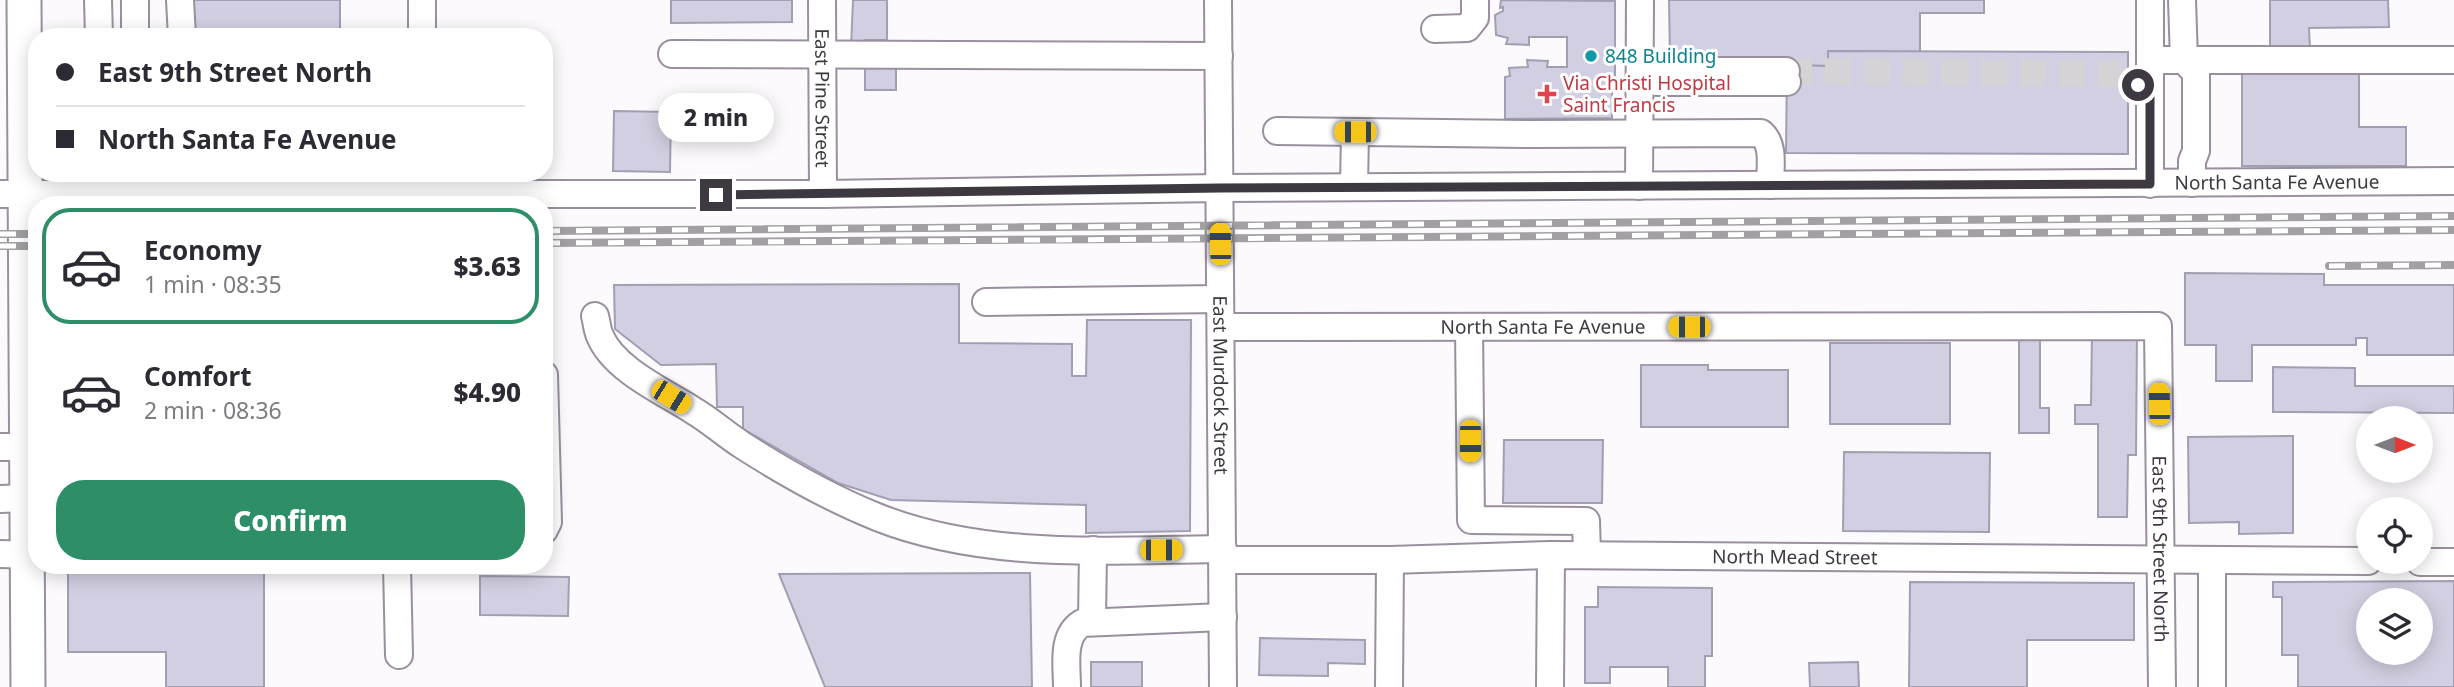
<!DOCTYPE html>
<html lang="en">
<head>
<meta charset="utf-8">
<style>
	body { margin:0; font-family:"Noto Sans",sans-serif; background:#f7f7f7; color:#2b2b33; height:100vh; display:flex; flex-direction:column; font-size:26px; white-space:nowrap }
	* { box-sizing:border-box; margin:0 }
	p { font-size:23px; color:#7c7c81 }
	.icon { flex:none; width:38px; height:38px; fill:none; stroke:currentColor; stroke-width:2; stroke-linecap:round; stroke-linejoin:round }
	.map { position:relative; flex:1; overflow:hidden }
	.panel { position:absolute; left:28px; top:196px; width:525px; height:378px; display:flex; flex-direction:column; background:#fff; border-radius:28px; box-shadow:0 4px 18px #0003 }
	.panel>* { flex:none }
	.banner { position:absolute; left:28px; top:28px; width:525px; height:154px; border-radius:28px; box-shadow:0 4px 18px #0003; display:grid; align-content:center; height:154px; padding:0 28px; background:#fff }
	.needle { width:46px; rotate:90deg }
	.fabs { position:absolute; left:2356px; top:406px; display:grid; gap:14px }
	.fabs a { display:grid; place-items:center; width:77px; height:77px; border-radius:50%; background:#fff; box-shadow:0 4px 18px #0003; font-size:35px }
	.end { position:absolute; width:32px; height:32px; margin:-16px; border:9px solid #3e3940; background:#fff; box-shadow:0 0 0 4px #fff }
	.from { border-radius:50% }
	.bubble { position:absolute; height:49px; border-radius:24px; background:#fff; box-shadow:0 4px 18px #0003; font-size:23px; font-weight:800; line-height:49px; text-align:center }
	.car { position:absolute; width:21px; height:42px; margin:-21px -10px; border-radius:9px; box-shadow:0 0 5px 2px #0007; background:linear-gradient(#f5c518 24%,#345 0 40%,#f5c518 0 76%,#345 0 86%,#f5c518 0) }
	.banner b { display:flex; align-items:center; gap:24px; height:66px; font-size:26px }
	.banner b+b { border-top:2px solid #e1e1e2 }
	.banner i { width:18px; height:18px; background:#2b2b33 }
	ul { padding:12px 0 0; list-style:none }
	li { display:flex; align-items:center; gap:21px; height:116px; margin:0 14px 10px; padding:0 14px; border:4px solid transparent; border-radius:28px }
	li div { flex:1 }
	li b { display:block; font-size:26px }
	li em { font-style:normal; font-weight:800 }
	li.active { border-color:#2d8e68 }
	li>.icon { width:63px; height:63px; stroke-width:1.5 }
	.action { display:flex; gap:14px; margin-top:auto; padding:14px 28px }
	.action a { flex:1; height:80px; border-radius:28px; background:#2d8e68; color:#fff; font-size:28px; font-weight:800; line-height:80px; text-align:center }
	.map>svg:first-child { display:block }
	.building { fill:#d2cfe2; stroke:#a29fb2; stroke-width:2; fill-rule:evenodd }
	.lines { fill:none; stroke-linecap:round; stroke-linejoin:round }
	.minor-tunnel { stroke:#d6d3d7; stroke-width:26; stroke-dasharray:26 13; stroke-linecap:butt }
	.minor-casing { stroke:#9a8f9f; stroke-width:30 }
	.major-casing { stroke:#9a8f9f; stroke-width:37 }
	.minor { stroke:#fff; stroke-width:26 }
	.major { stroke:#fff; stroke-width:33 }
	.rail-casing { stroke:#a3a0a5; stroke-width:8 }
	.rail { stroke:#fff; stroke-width:5; stroke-dasharray:16; stroke-linecap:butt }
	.route { stroke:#3e3940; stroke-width:9 }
	.culture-dot { fill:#0f9aa8; stroke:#fff; stroke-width:2.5 }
	.health-dot { fill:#e0444e; stroke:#fff; stroke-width:2.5 }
	.labels { text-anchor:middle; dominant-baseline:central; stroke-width:6; stroke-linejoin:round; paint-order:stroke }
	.culture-label { font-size:19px; fill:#0d838f; stroke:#fff; text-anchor:start }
	.health-label { font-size:19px; fill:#be3a42; stroke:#fff; text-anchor:start }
	.street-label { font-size:19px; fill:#3e3940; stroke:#fff }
</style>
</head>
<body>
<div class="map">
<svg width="2454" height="687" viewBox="0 0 2454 687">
	<rect width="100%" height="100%" fill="#fcfafd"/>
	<g class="building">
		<polygon points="191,0 340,0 340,35 191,34"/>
		<polygon points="671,0 792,0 792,22 671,23"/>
		<polygon points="853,0 887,0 887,40 865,40 865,48 851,48"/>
		<polygon points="1501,0 1615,1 1615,84 1612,86 1612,118 1505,119 1505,77 1510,76 1509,68 1528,67 1527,60 1548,61 1547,67 1567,67 1567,37 1529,37 1529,45 1506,44 1508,38 1496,35 1495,15 1503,11 1503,7 1500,8"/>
		<polygon points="1669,0 1984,0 1984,13 1920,13 1920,52 1828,51 1828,66 1787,65 1670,59"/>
		<polygon points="2270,0 2388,0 2389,27 2309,28 2310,49 2270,50"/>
		<polygon points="1828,51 2128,52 2128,154 1786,153 1787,65 1828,66"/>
		<rect x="865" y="65" width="31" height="25"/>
		<polygon points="2359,69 2359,127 2406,127 2406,166 2242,166 2242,70"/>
		<polygon points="614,111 671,112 670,172 613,171"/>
		<polygon points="2185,273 2324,274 2324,285 2454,285 2454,355 2367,355 2367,338 2356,338 2356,345 2252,345 2252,381 2216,381 2216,345 2185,345"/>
		<polygon points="959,284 959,343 1072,344 1072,376 1086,376 1087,320 1191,320 1190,531 1086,533 1086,505 891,500 838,483 743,429 743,407 717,407 716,364 661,365 615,329 614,285"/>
		<polygon points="2019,332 2040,332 2040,408 2049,408 2049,433 2019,433"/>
		<polygon points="2092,333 2137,334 2136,455 2128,455 2127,517 2098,517 2098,424 2075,424 2075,405 2091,405"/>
		<rect x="1830" y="343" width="120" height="81"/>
		<polygon points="1641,365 1708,365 1708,370 1788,370 1788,427 1641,427"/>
		<polygon points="2273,367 2355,368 2355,386 2454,386 2454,413 2273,412"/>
		<polygon points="2293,436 2293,533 2239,534 2239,522 2189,523 2188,437"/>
		<polygon points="1504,440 1603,440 1602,503 1503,503"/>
		<polygon points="1844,452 1990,453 1989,532 1843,531"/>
		<polygon points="68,573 264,573 264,687 166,687 166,652 68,652"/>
		<polygon points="1030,573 1032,687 825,687 779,574"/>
		<polygon points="480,576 569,577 568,616 480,615"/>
		<path d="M 2454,581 L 2454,687 L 2298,687 L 2298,655 L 2282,655 L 2282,597 L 2273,597 L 2273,582 ZM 2368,600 L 2420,600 L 2420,653 L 2368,653 Z"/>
		<polygon points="1910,582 2134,583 2134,640 2027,640 2027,687 1909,687"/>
		<polygon points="1598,587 1712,588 1712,656 1705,656 1705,687 1668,687 1668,667 1610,667 1610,683 1585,683 1585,607 1598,607"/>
		<polygon points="1260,638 1365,640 1365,664 1328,663 1328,676 1259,675"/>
		<rect x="1091" y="662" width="51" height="25"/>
		<polygon points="1858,662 1859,687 1810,687 1809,663"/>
	</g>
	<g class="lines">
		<polyline class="minor-tunnel" points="1786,71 2128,74"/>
		<g class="minor-casing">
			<g id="minor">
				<polyline points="98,0 99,37"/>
				<polyline points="135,0 135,37"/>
				<polyline points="180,0 182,37"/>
				<polyline points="422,0 422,37"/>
				<path id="s1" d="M 822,0 L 823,194"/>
				<path id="s2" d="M 1218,0 L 1223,687"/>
				<polyline points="2150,0 2150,184"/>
				<polyline points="2182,0 2184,60 2196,73 2196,151 2192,161 2192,183"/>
				<polyline points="1435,29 1467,28 1475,18 1475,1"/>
				<polyline points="672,54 1219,56"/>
				<polyline points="2150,60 2454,60"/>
				<polyline points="1786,71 1659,71 1655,73 1654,77 1657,82 1787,82"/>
				<path d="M 1277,131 L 1531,134 L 1761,133 C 1775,145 1770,168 1770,185"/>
				<polyline points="1639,186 1640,0"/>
				<polyline points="1354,187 1355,132"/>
				<path id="s3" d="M 0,194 L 823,194 L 1220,188 L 2454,181"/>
				<polyline points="986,302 1220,299"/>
				<path d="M 595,316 C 597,323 597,330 600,336 C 614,370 665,392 694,411 C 711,421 725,434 742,445 C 784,472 830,498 877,517 C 985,560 1109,550 1223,549"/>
				<path id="s4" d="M 1221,327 L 2158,326 L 2162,687"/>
				<polyline points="1469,327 1471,520 1586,521 1587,555"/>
				<polyline points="544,375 548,522 544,530"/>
				<polyline points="0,447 27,447"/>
				<polyline points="0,499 27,498"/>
				<polyline points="0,554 37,555"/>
				<path id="s5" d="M 1223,560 L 1390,560 L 1551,555 L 2368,561"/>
				<polyline points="2212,561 2212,687"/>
				<polyline points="2420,562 2454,562"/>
				<polyline points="397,565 399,655"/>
				<polyline points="1092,622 1093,550"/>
				<path d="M 1067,687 C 1067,665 1061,636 1082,623 L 1223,617"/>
				<polyline points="1389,687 1390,560"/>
				<polyline points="1550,687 1551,555"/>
			</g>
		</g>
		<g class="major-casing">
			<polyline id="major" points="24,0 28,687"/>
		</g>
		<use href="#minor" class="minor"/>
		<use href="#major" class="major"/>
		<g class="rail-casing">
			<g id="rail">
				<polyline points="544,231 2454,216"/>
				<polyline points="0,234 37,234"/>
				<path d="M 544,243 C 1181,240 1817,233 2454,230"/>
				<polyline points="0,246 37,246"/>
				<polyline points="2329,266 2454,265"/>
			</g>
		</g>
		<use href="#rail" class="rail"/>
	</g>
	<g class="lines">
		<polyline class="route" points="716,195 1220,188 2150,184 2150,91 2138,85"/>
	</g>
	<circle class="culture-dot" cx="1591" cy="56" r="7"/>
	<path class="health-dot" d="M1543.5 83.5h7v7h7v7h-7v7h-7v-7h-7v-7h7z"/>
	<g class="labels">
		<g class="culture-label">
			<text x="1605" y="56">848 Building</text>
		</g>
		<g class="health-label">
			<text x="1563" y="83">Via Christi Hospital<tspan x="1563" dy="22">Saint Francis</tspan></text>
		</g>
		<g class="street-label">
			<text stroke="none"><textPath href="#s1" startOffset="98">East Pine Street</textPath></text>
			<text stroke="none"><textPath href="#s3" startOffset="2277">North Santa Fe Avenue</textPath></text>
			<text stroke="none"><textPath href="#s4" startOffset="322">North Santa Fe Avenue</textPath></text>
			<text stroke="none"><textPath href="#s2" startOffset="385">East Murdock Street</textPath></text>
			<text stroke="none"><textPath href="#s4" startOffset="1160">East 9th Street North</textPath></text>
			<text stroke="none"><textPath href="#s5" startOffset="572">North Mead Street</textPath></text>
		</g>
	</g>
</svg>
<div class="fabs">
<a><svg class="needle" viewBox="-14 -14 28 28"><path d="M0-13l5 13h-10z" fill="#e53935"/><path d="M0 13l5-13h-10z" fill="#7c7c81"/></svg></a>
<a><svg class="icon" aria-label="locate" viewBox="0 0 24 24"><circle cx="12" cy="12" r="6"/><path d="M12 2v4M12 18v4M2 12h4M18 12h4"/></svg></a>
<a><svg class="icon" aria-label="layers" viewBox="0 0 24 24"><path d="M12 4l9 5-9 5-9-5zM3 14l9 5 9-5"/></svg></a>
</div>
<i class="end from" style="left:2138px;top:85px"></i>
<i class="end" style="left:716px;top:195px"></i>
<div class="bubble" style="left:658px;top:93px;width:116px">2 min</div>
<i class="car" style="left:1355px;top:132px;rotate:270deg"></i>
<i class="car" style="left:1220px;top:244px;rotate:359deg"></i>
<i class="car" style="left:1689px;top:327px;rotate:270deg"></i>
<i class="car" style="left:671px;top:397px;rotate:122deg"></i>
<i class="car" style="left:2159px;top:404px;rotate:359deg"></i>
<i class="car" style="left:1470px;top:441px;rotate:180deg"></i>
<i class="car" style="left:1161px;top:550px;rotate:90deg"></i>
<div class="banner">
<b><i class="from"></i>East 9th Street North</b>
<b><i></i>North Santa Fe Avenue</b>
</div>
<section class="panel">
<ul>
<li class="active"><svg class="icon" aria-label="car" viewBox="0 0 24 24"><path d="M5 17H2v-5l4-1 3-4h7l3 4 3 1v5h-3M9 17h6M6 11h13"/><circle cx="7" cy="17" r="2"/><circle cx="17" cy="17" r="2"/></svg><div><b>Economy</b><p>1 min · 08:35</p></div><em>$3.63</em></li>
<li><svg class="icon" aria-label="car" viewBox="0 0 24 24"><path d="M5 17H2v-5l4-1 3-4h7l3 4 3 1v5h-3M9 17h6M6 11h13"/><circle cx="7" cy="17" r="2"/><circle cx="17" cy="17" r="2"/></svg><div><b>Comfort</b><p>2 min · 08:36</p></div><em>$4.90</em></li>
</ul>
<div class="action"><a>Confirm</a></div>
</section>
</div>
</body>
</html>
